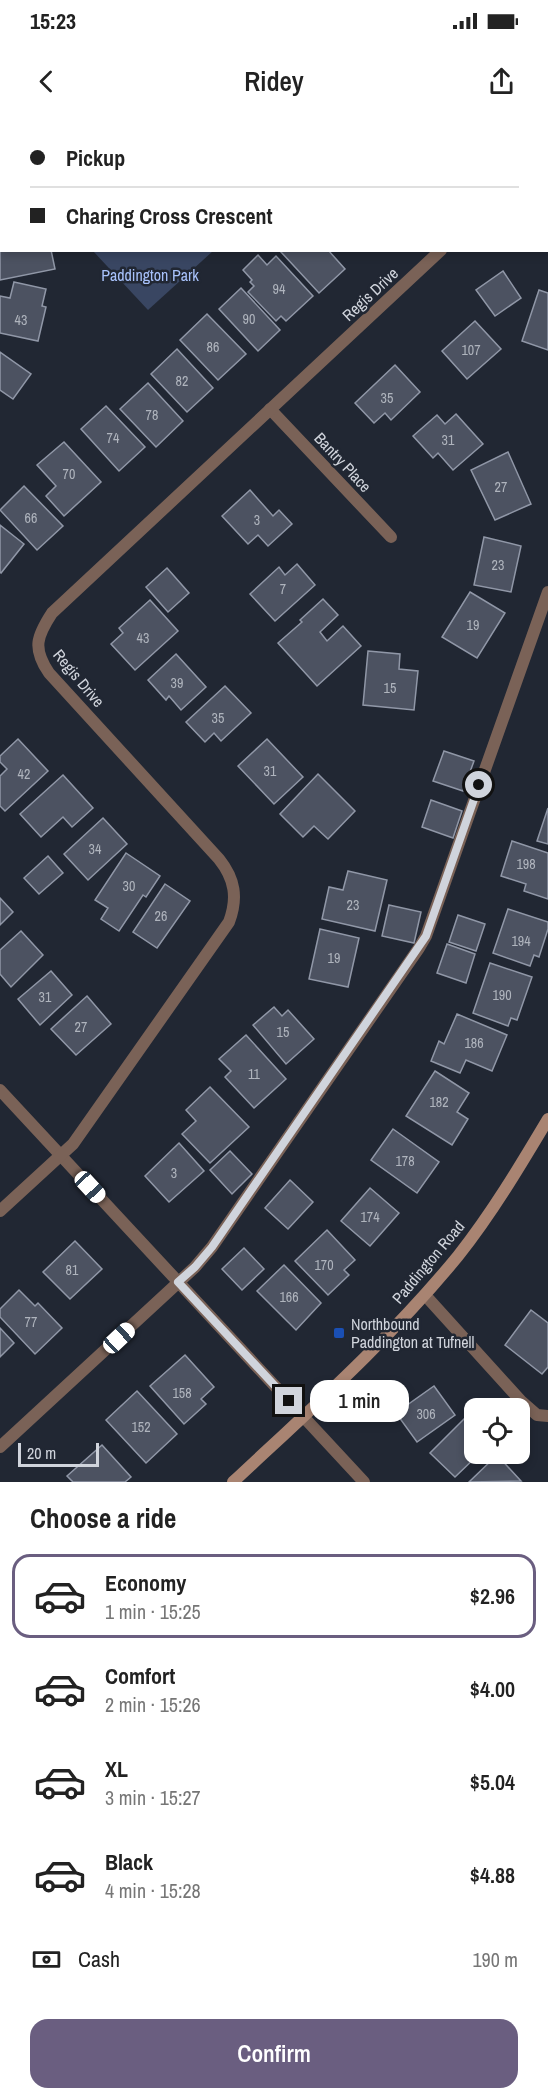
<!DOCTYPE html>
<html lang="en">
<head>
<meta charset="utf-8">
<style>
	body { margin:0; font-family:"Archivo Narrow",sans-serif; background:#f2f2f2; color:#222; height:100vh; display:flex; flex-direction:column; font-size:22px; white-space:nowrap }
	* { box-sizing:border-box; margin:0 }
	p { font-size:20px; color:#767676 }
	.icon { flex:none; width:33px; height:33px; fill:none; stroke:currentColor; stroke-width:2; stroke-linecap:round; stroke-linejoin:round }
	.map { position:relative; height:1362px; overflow:hidden }
	.details { display:flex; flex-direction:column; background:#fff; flex:1 }
	.details>* { flex:none }
	.hud { position:absolute; left:0px; top:0px; width:549px; height:132px; box-shadow:0 3px 9px #0003; display:grid; align-content:center; height:132px; padding:0 30px; background:#fff }
	.fabs { position:absolute; left:464px; top:1278px; display:grid; gap:12px }
	.fabs a { display:grid; place-items:center; width:66px; height:66px; border-radius:12px; background:#fff; box-shadow:0 3px 9px #0003; font-size:30px }
	.scale { position:absolute; left:18px; bottom:15px; width:81px; box-sizing:border-box; padding-left:6px; border:3px solid #d0d4dc; border-top:0; font-size:16px; line-height:21px; white-space:nowrap; color:#d0d4dc; -webkit-text-stroke:4px #212733; paint-order:stroke }
	.end { position:absolute; width:27px; height:27px; margin:-14px; border:8px solid #d0d4dc; background:#111; box-shadow:0 0 0 3px #111 }
	.from { border-radius:50% }
	.bubble { position:absolute; height:42px; border-radius:18px; background:#fff; box-shadow:0 3px 9px #0003; font-size:20px; font-weight:600; line-height:42px; text-align:center }
	.car { position:absolute; width:18px; height:36px; margin:-18px -9px; border-radius:8px; box-shadow:0 0 4px 2px #0007; background:linear-gradient(#fff 24%,#345 0 40%,#fff 0 76%,#345 0 86%,#fff 0) }
	.hud b { display:flex; align-items:center; gap:21px; height:57px; font-size:22px }
	.hud b+b { border-top:2px solid #e0e0e0 }
	.hud i { width:15px; height:15px; background:#222 }
	ul { padding:0; list-style:none }
	li { display:flex; align-items:center; gap:18px; height:84px; margin:0 12px 9px; padding:0 18px; border:3px solid transparent; border-radius:18px }
	li div { flex:1 }
	li b { display:block; font-size:22px }
	li em { font-style:normal; font-weight:600 }
	li.active { border-color:#6a5e80 }
	li>.icon { width:54px; height:54px; stroke-width:1.5 }
	h2 { padding:0 30px; font-size:27px; line-height:72px }
	.pay { display:flex; align-items:center; gap:15px; height:66px; padding:0 30px; font-size:22px }
	.pay p { margin-inline-start:auto }
	.cta { display:flex; gap:12px; margin-top:auto; padding:12px 30px }
	.cta a { flex:1; height:69px; border-radius:18px; background:#6a5e80; color:#fff; font-size:24px; font-weight:600; line-height:69px; text-align:center }
	.status { display:flex; justify-content:space-between; align-items:center; height:42px; padding:0 30px; background:#fff; direction:ltr }
	.status svg { height:16px; fill:currentColor }
	header { display:flex; justify-content:space-between; align-items:center; height:78px; padding:0 30px; background:#fff; font-size:27px; font-weight:600 }
	.map>svg:first-child { display:block }
	.green { fill:#394662 }
	.building { fill:#4c5261; stroke:#9097a7; stroke-width:1.5 }
	.lines { fill:none; stroke-linecap:round; stroke-linejoin:round }
	.lane { stroke:#7a6257; stroke-width:12 }
	.street { stroke:#7a6257; stroke-width:12 }
	.secondary { stroke:#a98472; stroke-width:12 }
	.route { stroke:#d0d4dc; stroke-width:8 }
	.transit-dot { fill:#1a4fb4; stroke:#212733; stroke-width:2 }
	.labels { text-anchor:middle; dominant-baseline:central; stroke-width:5; stroke-linejoin:round; paint-order:stroke }
	.number-label { font-size:14px; fill:#afb4bd }
	.park-label { font-size:16px; fill:#a8c2fb; stroke:#212733 }
	.street-label { font-size:16px; fill:#d0d4dc; stroke:#212733 }
	.poi-label { font-size:16px; fill:#d0d4dc; stroke:#212733; text-anchor:start }
</style>
</head>
<body>
<div class="status"><b>15:23</b><svg viewBox="0 0 49 12"><path d="M0 12V9h3v3zM5 12V6h3v6zM10 12V3h3v9zM15 12V0h3v12zM26 1h20v11H26zM47 4h2v5h-2z"/></svg></div>
<header><svg class="icon" aria-label="back" viewBox="0 0 24 24"><path d="M15 5l-7 7 7 7"/></svg>Ridey<svg class="icon" aria-label="share" viewBox="0 0 24 24"><path d="M12 15V3M7 8l5-5 5 5M5 13v7h14v-7"/></svg></header>
<div class="map">
<svg width="548" height="1362" viewBox="0 0 548 1362">
	<rect width="100%" height="100%" fill="#212733"/>
	<g class="green">
		<polygon points="0,0 357,0 2,2 1,33"/>
		<polygon points="93,131 213,131 148,190"/>
	</g>
	<g class="building">
		<polygon points="0,109 2,109 2,130 51,130 55,149 0,160"/>
		<polygon points="283,130 328,130 345,149 319,173 281,132"/>
		<polygon points="258,135 267,145 276,136 313,176 286,201 281,196 276,201 248,172 254,166 250,162 252,160 243,150"/>
		<polygon points="503,151 521,178 495,196 476,170"/>
		<polygon points="14,162 46,169 42,186 46,187 38,221 0,213 0,176 10,178"/>
		<polygon points="241,168 280,210 258,231 219,189"/>
		<polygon points="539,170 548,173 548,230 522,221"/>
		<polygon points="207,194 246,234 218,260 180,220"/>
		<polygon points="475,201 501,229 467,259 442,231"/>
		<polygon points="177,229 213,268 187,292 151,254"/>
		<polygon points="0,232 31,254 13,279 0,270"/>
		<polygon points="395,245 420,272 391,300 385,293 374,303 355,283"/>
		<polygon points="148,263 183,301 156,327 120,289"/>
		<polygon points="106,286 145,327 119,351 81,309"/>
		<polygon points="456,294 483,324 453,350 438,333 433,338 413,316 437,295 445,304"/>
		<polygon points="64,322 101,362 64,396 46,376 56,366 37,345"/>
		<polygon points="508,332 531,384 495,400 471,350"/>
		<polygon points="24,366 63,406 37,430 0,390"/>
		<polygon points="250,370 273,396 279,390 292,404 268,426 258,415 248,424 222,396"/>
		<polygon points="0,405 24,424 1,453 0,452"/>
		<polygon points="484,417 521,426 511,472 474,465"/>
		<polygon points="297,444 315,465 275,501 250,474 279,447 285,455"/>
		<polygon points="167,448 189,473 168,492 146,467"/>
		<polygon points="470,472 505,493 477,538 442,517"/>
		<polygon points="323,479 338,495 320,512 327,521 343,506 361,526 317,566 278,523 302,502 300,500"/>
		<polygon points="150,480 178,511 135,550 111,524 123,513 119,508"/>
		<polygon points="368,531 400,534 399,549 418,551 414,590 363,585"/>
		<polygon points="176,534 206,567 181,590 169,576 166,580 148,560"/>
		<polygon points="225,566 251,593 221,621 214,613 205,622 186,602"/>
		<polygon points="18,619 48,651 5,691 0,686 0,656 7,649 0,642 0,636"/>
		<polygon points="267,619 303,657 274,684 238,646"/>
		<polygon points="444,631 474,641 463,671 433,661"/>
		<polygon points="318,654 355,691 328,719 314,706 303,717 280,694"/>
		<polygon points="63,655 93,688 72,707 63,697 41,717 20,694"/>
		<polygon points="431,680 462,691 453,718 422,707"/>
		<polygon points="548,688 548,724 537,721"/>
		<polygon points="103,698 127,724 88,760 64,734"/>
		<polygon points="512,721 548,733 548,779 524,771 526,764 501,756"/>
		<polygon points="126,733 160,756 146,777 143,775 119,811 101,799 108,788 95,780"/>
		<polygon points="48,736 63,753 39,774 24,758"/>
		<polygon points="348,751 387,760 375,811 322,799 329,767 343,770"/>
		<polygon points="165,764 190,781 157,828 133,812"/>
		<polygon points="0,778 13,792 0,805"/>
		<polygon points="389,785 421,792 414,823 382,816"/>
		<polygon points="508,789 548,802 548,809 539,837 534,835 530,846 493,833"/>
		<polygon points="458,795 485,804 476,831 449,822"/>
		<polygon points="320,809 359,818 348,867 309,859"/>
		<polygon points="21,811 43,835 11,867 0,854 0,830"/>
		<polygon points="447,824 475,834 466,863 437,853"/>
		<polygon points="490,843 532,857 517,900 511,898 508,906 473,893"/>
		<polygon points="51,851 72,875 40,905 18,879"/>
		<polygon points="87,876 111,904 76,935 51,909"/>
		<polygon points="274,887 282,896 288,890 314,919 286,944 253,905"/>
		<polygon points="457,894 507,915 492,951 466,940 460,953 431,941 439,921 444,924"/>
		<polygon points="246,915 286,959 254,988 225,957 231,951 219,939"/>
		<polygon points="435,951 469,973 457,992 468,999 452,1025 406,996"/>
		<polygon points="210,967 249,1007 210,1043 182,1014 196,1001 186,990"/>
		<polygon points="393,1009 439,1042 417,1073 371,1040"/>
		<polygon points="179,1023 204,1051 169,1082 145,1056"/>
		<polygon points="230,1031 252,1054 232,1074 210,1050"/>
		<polygon points="290,1060 313,1082 288,1109 265,1088"/>
		<polygon points="370,1068 399,1093 370,1126 341,1101"/>
		<polygon points="327,1110 355,1140 344,1150 349,1155 328,1175 295,1141"/>
		<polygon points="75,1121 102,1149 70,1179 43,1152"/>
		<polygon points="244,1128 264,1149 242,1170 222,1149"/>
		<polygon points="284,1145 321,1183 296,1210 257,1171"/>
		<polygon points="19,1170 35,1186 38,1183 62,1208 35,1234 0,1197 0,1189"/>
		<polygon points="531,1190 548,1203 548,1247 542,1254 505,1225"/>
		<polygon points="0,1208 14,1223 0,1237"/>
		<polygon points="185,1235 214,1267 201,1279 206,1284 184,1304 150,1266"/>
		<polygon points="434,1266 455,1295 417,1322 396,1293"/>
		<polygon points="137,1271 177,1314 146,1343 106,1300"/>
		<polygon points="470,1293 474,1297 474,1334 479,1334 455,1357 430,1333"/>
		<polygon points="102,1325 131,1357 125,1362 73,1362 67,1356"/>
		<polygon points="497,1335 521,1361 469,1362"/>
	</g>
	<g class="lines">
		<g class="lane">
			<polyline points="425,1175 521,1281 537,1295 548,1296"/>
			<polyline points="0,1327 195,1147 212,1127 419,828 426,816 548,472"/>
		</g>
		<g class="street">
			<polyline points="270,289 391,417"/>
			<polyline points="0,970 364,1362"/>
			<path d="M 0,1091 L 73,1024 L 229,802 C 238,778 235,759 219,739 L 49,553 C 32,528 37,516 52,493 L 441,130"/>
		</g>
		<path class="secondary" d="M 233,1362 C 310,1290 391,1218 458,1136 C 492,1093 520,1046 548,999"/>
	</g>
	<g class="lines">
		<polyline class="route" points="289,1281 178,1162 195,1147 212,1127 426,816 479,665"/>
	</g>
	<rect class="transit-dot" x="333" y="1207" width="12" height="12" rx="3"/>
	<g class="labels">
		<g class="number-label">
			<text x="279" y="169">94</text>
			<text x="249" y="199">90</text>
			<text x="21" y="200">43</text>
			<text x="213" y="227">86</text>
			<text x="471" y="230">107</text>
			<text x="182" y="261">82</text>
			<text x="387" y="278">35</text>
			<text x="152" y="295">78</text>
			<text x="113" y="318">74</text>
			<text x="448" y="320">31</text>
			<text x="69" y="354">70</text>
			<text x="501" y="367">27</text>
			<text x="31" y="398">66</text>
			<text x="257" y="400">3</text>
			<text x="498" y="445">23</text>
			<text x="283" y="469">7</text>
			<text x="473" y="505">19</text>
			<text x="143" y="518">43</text>
			<text x="177" y="563">39</text>
			<text x="390" y="568">15</text>
			<text x="218" y="598">35</text>
			<text x="270" y="651">31</text>
			<text x="24" y="654">42</text>
			<text x="95" y="729">34</text>
			<text x="526" y="744">198</text>
			<text x="129" y="766">30</text>
			<text x="353" y="785">23</text>
			<text x="161" y="796">26</text>
			<text x="521" y="821">194</text>
			<text x="334" y="838">19</text>
			<text x="502" y="875">190</text>
			<text x="45" y="877">31</text>
			<text x="81" y="907">27</text>
			<text x="283" y="912">15</text>
			<text x="474" y="923">186</text>
			<text x="254" y="954">11</text>
			<text x="439" y="982">182</text>
			<text x="405" y="1041">178</text>
			<text x="174" y="1053">3</text>
			<text x="370" y="1097">174</text>
			<text x="324" y="1145">170</text>
			<text x="72" y="1150">81</text>
			<text x="289" y="1177">166</text>
			<text x="31" y="1202">77</text>
			<text x="182" y="1273">158</text>
			<text x="426" y="1294">306</text>
			<text x="141" y="1307">152</text>
		</g>
		<g class="park-label">
			<text x="150" y="155">Paddington Park</text>
		</g>
		<g class="street-label">
			<text transform="translate(370 174) rotate(-43)">Regis Drive</text>
			<text transform="translate(343 342) rotate(47)">Bantry Place</text>
			<text transform="translate(79 558) rotate(50)">Regis Drive</text>
			<text transform="translate(428 1142) rotate(-50)">Paddington Road</text>
		</g>
		<g class="poi-label">
			<text x="351" y="1204">Northbound<tspan x="351" dy="18">Paddington at Tufnell</tspan></text>
		</g>
	</g>
</svg>
<div class="fabs">
<a><svg class="icon" aria-label="locate" viewBox="0 0 24 24"><circle cx="12" cy="12" r="6"/><path d="M12 2v4M12 18v4M2 12h4M18 12h4"/></svg></a>
</div>
<div class="scale">20 m</div>
<i class="end from" style="left:479px;top:665px"></i>
<i class="end" style="left:289px;top:1281px"></i>
<div class="bubble" style="left:310px;top:1260px;width:99px">1 min</div>
<i class="car" style="left:90px;top:1067px;rotate:137deg"></i>
<i class="car" style="left:119px;top:1218px;rotate:47deg"></i>
<div class="hud">
<b><i class="from"></i>Pickup</b>
<b><i></i>Charing Cross Crescent</b>
</div>
</div>
<section class="details">
<h2>Choose a ride</h2>
<ul>
<li class="active"><svg class="icon" aria-label="car" viewBox="0 0 24 24"><path d="M5 17H2v-5l4-1 3-4h7l3 4 3 1v5h-3M9 17h6M6 11h13"/><circle cx="7" cy="17" r="2"/><circle cx="17" cy="17" r="2"/></svg><div><b>Economy</b><p>1 min · 15:25</p></div><em>$2.96</em></li>
<li><svg class="icon" aria-label="car" viewBox="0 0 24 24"><path d="M5 17H2v-5l4-1 3-4h7l3 4 3 1v5h-3M9 17h6M6 11h13"/><circle cx="7" cy="17" r="2"/><circle cx="17" cy="17" r="2"/></svg><div><b>Comfort</b><p>2 min · 15:26</p></div><em>$4.00</em></li>
<li><svg class="icon" aria-label="car" viewBox="0 0 24 24"><path d="M5 17H2v-5l4-1 3-4h7l3 4 3 1v5h-3M9 17h6M6 11h13"/><circle cx="7" cy="17" r="2"/><circle cx="17" cy="17" r="2"/></svg><div><b>XL</b><p>3 min · 15:27</p></div><em>$5.04</em></li>
<li><svg class="icon" aria-label="car" viewBox="0 0 24 24"><path d="M5 17H2v-5l4-1 3-4h7l3 4 3 1v5h-3M9 17h6M6 11h13"/><circle cx="7" cy="17" r="2"/><circle cx="17" cy="17" r="2"/></svg><div><b>Black</b><p>4 min · 15:28</p></div><em>$4.88</em></li>
</ul>
<div class="pay"><svg class="icon" aria-label="cash" viewBox="0 0 24 24"><path d="M3 7h18v10H3z"/><circle cx="12" cy="12" r="2"/></svg>Cash<p>190 m</p></div>
<div class="cta"><a>Confirm</a></div>
</section>
</body>
</html>
